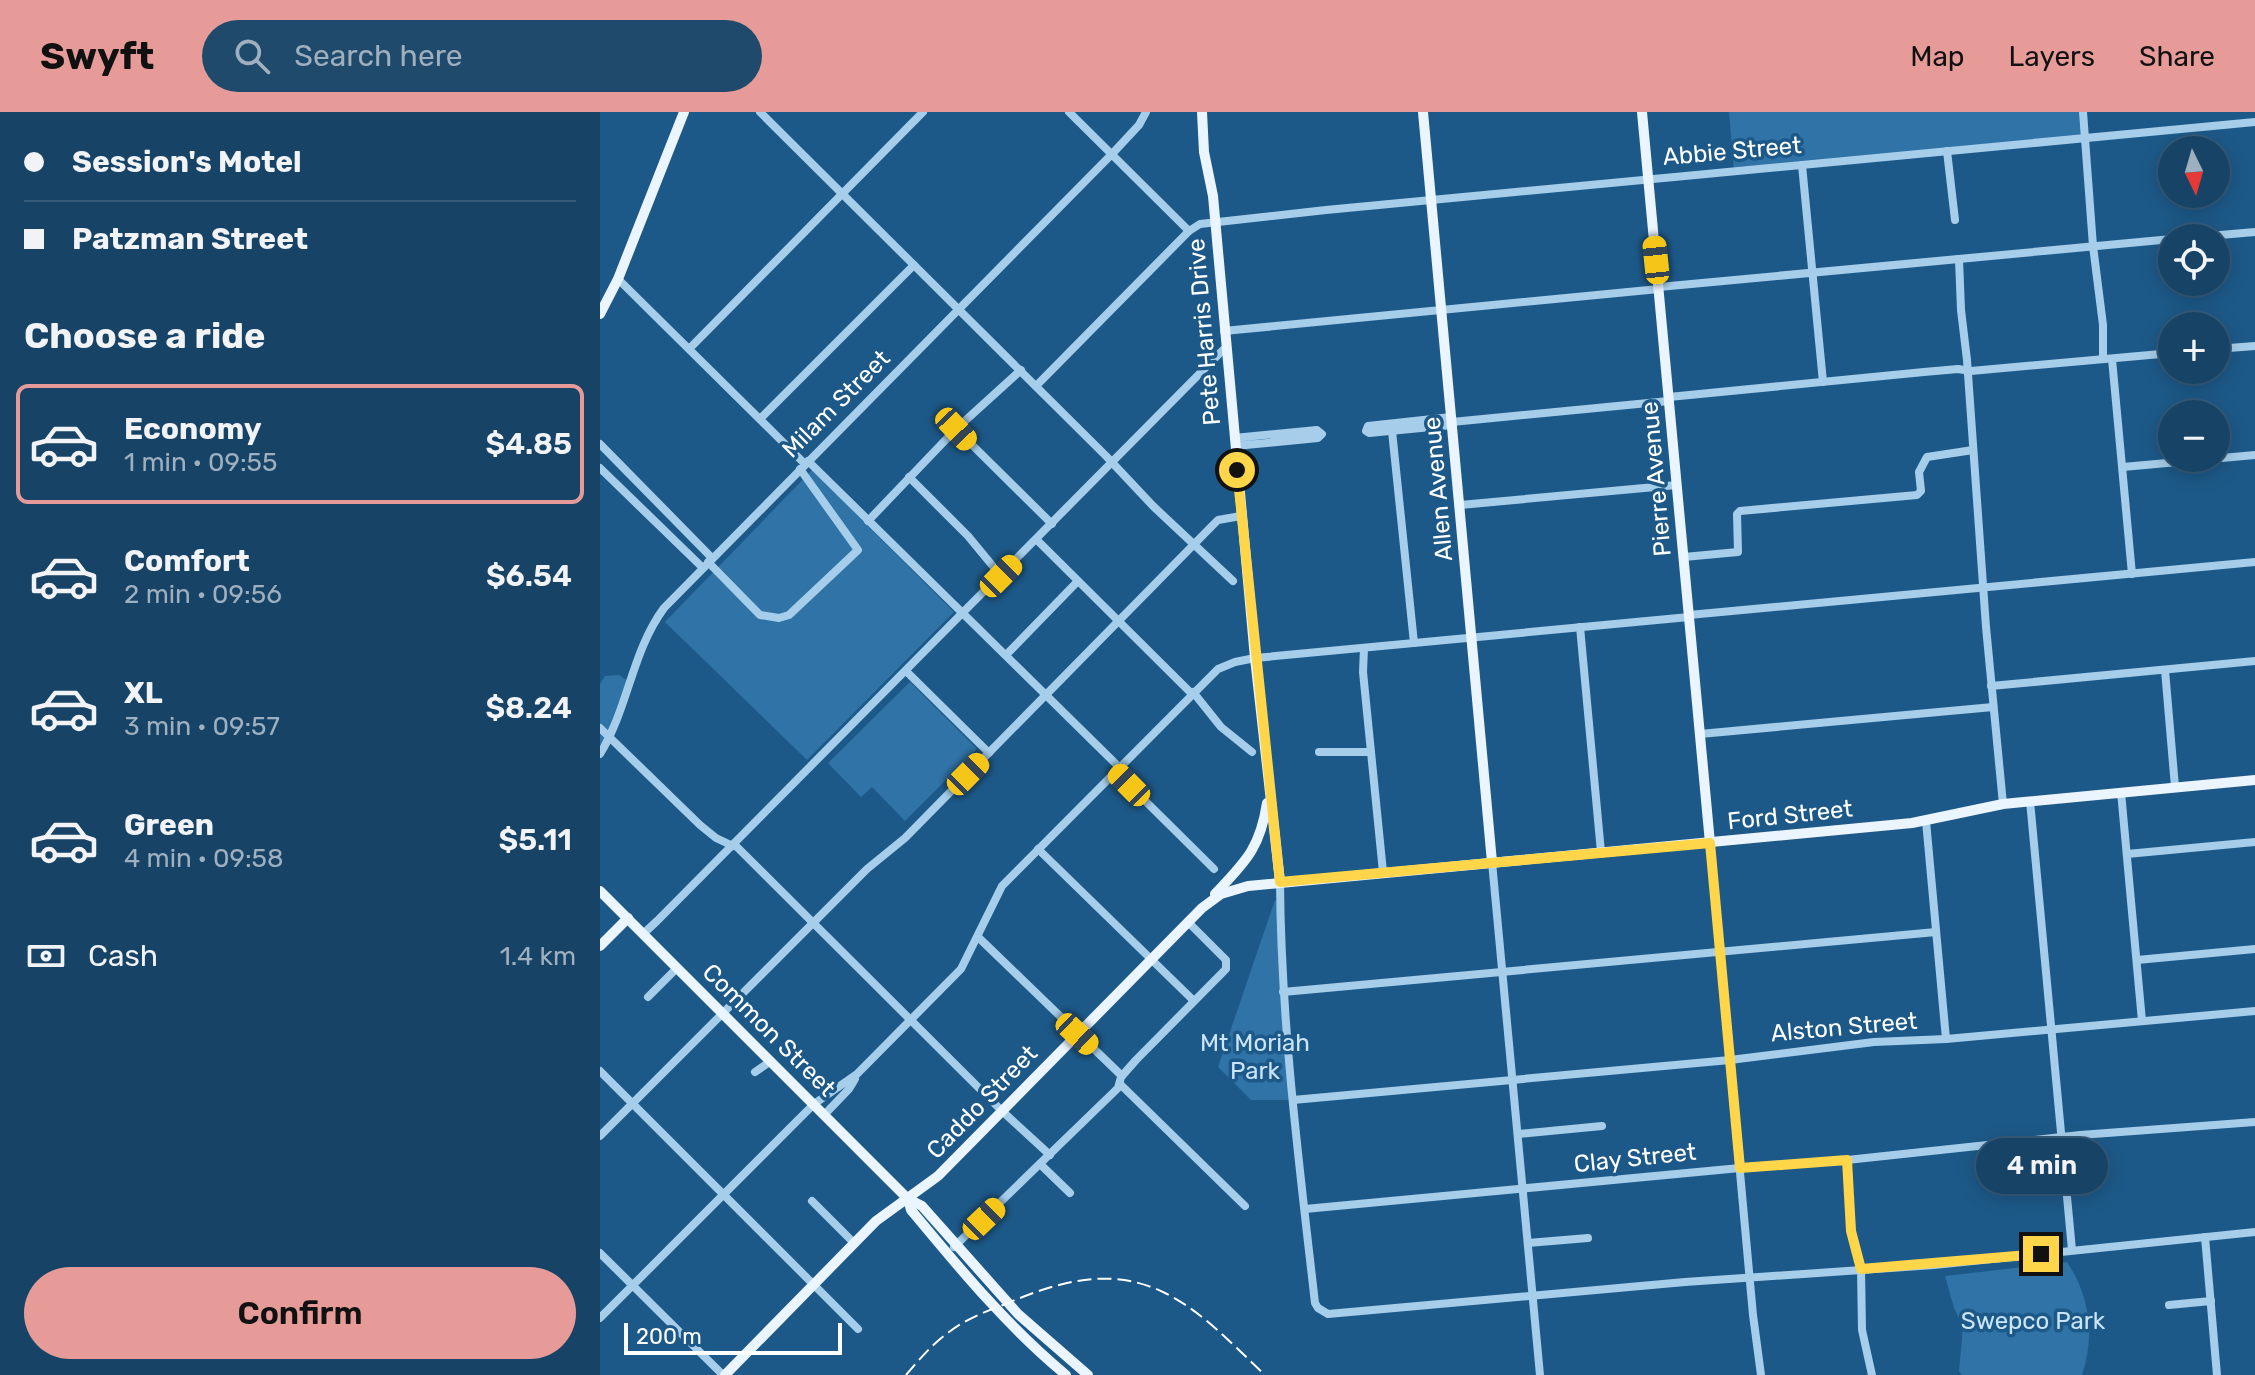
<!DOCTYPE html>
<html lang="en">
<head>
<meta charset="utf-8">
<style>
	body { margin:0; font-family:Rubik,sans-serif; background:#1f4a6c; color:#f1f3f6; height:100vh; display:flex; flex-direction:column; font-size:30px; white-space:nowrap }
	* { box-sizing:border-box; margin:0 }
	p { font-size:26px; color:#9eb0bf }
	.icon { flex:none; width:44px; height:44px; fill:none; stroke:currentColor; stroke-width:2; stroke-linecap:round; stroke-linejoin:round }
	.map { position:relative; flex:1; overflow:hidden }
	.panel { display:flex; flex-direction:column; background:#164366; width:600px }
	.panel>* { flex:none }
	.hud { display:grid; align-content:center; height:176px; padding:0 24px; background:#164366 }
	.needle { width:52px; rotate:175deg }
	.controls { position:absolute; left:1558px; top:24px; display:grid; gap:16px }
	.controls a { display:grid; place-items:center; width:72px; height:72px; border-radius:50%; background:#164366; box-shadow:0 4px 20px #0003,0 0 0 2px #355c7a; font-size:40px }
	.scale { position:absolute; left:24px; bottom:20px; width:218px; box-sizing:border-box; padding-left:8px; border:4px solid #fff; border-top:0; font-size:22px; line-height:28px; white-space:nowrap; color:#fff; -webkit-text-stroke:6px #1d5988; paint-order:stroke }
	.end { position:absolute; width:36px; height:36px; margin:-18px; border:10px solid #ffd54a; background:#111; box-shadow:0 0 0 4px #111 }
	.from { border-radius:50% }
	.bubble { position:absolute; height:56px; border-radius:28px; background:#164366; box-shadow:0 4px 20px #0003,0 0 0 2px #355c7a; font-size:26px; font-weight:600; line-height:56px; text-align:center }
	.car { position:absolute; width:24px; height:48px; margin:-24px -12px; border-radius:10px; box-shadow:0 0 6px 2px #0007; background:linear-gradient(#f5c518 24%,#345 0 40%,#f5c518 0 76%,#345 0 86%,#f5c518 0) }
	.hud b { display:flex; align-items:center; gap:28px; height:76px; font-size:30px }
	.hud b+b { border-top:2px solid #355c7a }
	.hud i { width:20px; height:20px; background:#f1f3f6 }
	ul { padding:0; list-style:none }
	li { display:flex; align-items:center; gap:24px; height:120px; margin:0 16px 12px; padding:0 8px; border:4px solid transparent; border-radius:12px }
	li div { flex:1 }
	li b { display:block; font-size:30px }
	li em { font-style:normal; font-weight:600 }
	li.on { border-color:#e69b98 }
	li>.icon { width:72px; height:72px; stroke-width:1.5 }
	h2 { padding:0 24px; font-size:36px; line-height:96px }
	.pay { display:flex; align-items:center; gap:20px; height:88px; padding:0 24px; font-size:30px }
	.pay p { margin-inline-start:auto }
	.button { display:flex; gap:16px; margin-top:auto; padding:16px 24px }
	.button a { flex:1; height:92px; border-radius:48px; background:#e69b98; color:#111; font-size:32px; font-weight:600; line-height:92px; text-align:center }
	header { display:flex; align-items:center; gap:48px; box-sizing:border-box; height:112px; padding:0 40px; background:#e69b98; color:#111 }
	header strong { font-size:38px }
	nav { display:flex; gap:44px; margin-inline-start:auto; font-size:28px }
	.search { width:560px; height:72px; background:#1f4a6c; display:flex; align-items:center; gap:20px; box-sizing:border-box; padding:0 28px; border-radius:44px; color:#9eb0bf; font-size:30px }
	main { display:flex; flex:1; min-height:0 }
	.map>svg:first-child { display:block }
	.green { fill:#3073a6 }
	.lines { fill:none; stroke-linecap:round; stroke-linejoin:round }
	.minor { stroke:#a6ceeb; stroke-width:8 }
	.major { stroke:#ebf5ff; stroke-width:10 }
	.rail { stroke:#fff; stroke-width:2; stroke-dasharray:14 6; stroke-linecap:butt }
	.route { stroke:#ffd54a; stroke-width:10 }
	.labels { text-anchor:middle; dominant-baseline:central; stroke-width:7; stroke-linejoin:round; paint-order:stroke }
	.street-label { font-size:24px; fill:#fff; stroke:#1d5988 }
	.park-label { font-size:24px; fill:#cbe5f8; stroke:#1d5988 }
</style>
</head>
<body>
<header>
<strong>Swyft</strong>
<div class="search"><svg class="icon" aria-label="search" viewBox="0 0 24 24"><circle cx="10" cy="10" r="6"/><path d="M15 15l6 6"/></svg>Search here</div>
<nav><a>Map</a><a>Layers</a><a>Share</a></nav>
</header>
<main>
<section class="panel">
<div class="hud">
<b><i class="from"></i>Session's Motel</b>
<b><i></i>Patzman Street</b>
</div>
<h2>Choose a ride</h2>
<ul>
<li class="on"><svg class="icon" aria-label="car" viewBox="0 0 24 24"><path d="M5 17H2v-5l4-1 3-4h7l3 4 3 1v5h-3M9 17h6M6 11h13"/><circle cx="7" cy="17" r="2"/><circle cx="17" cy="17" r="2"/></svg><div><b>Economy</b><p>1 min · 09:55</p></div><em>$4.85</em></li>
<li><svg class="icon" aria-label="car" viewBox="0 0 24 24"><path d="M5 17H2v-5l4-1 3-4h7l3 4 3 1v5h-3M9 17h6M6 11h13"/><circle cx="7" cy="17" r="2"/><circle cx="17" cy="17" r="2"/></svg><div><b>Comfort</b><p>2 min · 09:56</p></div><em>$6.54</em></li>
<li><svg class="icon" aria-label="car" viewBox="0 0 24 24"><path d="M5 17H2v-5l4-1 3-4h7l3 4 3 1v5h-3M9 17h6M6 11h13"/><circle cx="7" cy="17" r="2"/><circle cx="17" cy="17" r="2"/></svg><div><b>XL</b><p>3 min · 09:57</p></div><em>$8.24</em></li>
<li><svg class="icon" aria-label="car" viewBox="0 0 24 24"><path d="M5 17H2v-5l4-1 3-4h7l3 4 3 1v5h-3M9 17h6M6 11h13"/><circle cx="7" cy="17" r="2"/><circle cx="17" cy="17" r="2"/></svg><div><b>Green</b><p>4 min · 09:58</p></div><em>$5.11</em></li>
</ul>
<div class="pay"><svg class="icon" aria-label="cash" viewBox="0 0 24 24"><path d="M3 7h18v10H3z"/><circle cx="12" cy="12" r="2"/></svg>Cash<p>1.4 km</p></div>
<div class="button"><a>Confirm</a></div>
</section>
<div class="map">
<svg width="1655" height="1263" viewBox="0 0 1655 1263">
	<rect width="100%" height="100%" fill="#1d5988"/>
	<g class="green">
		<polygon points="1129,0 1483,0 1485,27 1134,59"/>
		<polygon points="212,358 354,500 207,648 65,510"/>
		<polygon points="19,563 30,570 0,642 0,572 5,564"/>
		<polygon points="310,570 377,637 305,709 272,675 261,685 228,651"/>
		<polygon points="675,788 680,791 693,988 651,988 618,955"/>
		<path d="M 1467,1150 C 1490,1184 1495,1224 1482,1263 L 1362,1263 L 1359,1259 L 1363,1215 L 1354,1196 L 1345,1164 Z"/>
	</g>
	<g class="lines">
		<g class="minor">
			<polyline points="160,0 506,344 553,394 633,469"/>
			<polyline points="469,0 589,119 600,112 726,98 1655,10"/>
			<polyline points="1483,0 1493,134 1503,213 1503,247"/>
			<polyline points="1347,39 1355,108"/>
			<polyline points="1202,53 1223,270"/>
			<polyline points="1586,126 1655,120"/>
			<polyline points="1359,147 1361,198 1367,248 1386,515 1403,692"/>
			<polyline points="18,167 205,352"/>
			<polyline points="1059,175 1572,127"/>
			<polyline points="624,219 1059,177"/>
			<polyline points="89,237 323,0"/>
			<polyline points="1616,237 1655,234"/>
			<polyline points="1512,247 1532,462"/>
			<polyline points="436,274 589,119"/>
			<polyline points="1069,285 1324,260 1358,257 1371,259 1572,241"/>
			<polyline points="851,305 768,314 766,319 769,321 852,313"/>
			<polyline points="160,307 314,153"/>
			<polyline points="852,310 1069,289"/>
			<polyline points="356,317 452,412"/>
			<polyline points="792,319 814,531"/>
			<polyline points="634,326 717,318 722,322 718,326 635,334"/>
			<polyline points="0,332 112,446"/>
			<polyline points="208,349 519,655"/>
			<polyline points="1523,355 1655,343"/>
			<polyline points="0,356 103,456"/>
			<polyline points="309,365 368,424 401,464"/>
			<polyline points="860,393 1077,373"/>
			<polyline points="268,409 356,317 421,258"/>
			<polyline points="437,428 592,582"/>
			<polyline points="1084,445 1138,440 1137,402 1140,399 1317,383 1321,379 1319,360 1327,345 1373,338"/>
			<polyline points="108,450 160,503 179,506 189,503 258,438 200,357"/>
			<polyline points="1089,503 1655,450"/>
			<polyline points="980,515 1001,740"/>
			<polyline points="764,536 763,560 783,760"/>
			<polyline points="406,543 478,469"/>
			<polyline points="1565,558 1575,675"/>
			<polyline points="307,560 389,641"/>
			<polyline points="1391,574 1655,549"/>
			<polyline points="593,580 621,615 652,640"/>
			<polyline points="0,616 100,713 116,726 133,734"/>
			<polyline points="1100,622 1393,595"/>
			<polyline points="719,640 769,640"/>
			<path d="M 0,642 C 28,597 32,539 64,496 L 512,42 L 539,13 L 546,0"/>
			<polyline points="515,659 614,757"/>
			<polyline points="1521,680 1542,909"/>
			<polyline points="1430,689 1472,1138"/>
			<polyline points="1326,709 1346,927"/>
			<polyline points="1110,731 1153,1203 1161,1263"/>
			<polyline points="135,733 402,999 450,1043"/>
			<polyline points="438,737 594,889"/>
			<polyline points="1527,742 1655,730"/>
			<polyline points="892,750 940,1263"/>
			<path d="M 680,770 C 681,911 699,1051 715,1191 L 718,1196 L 728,1202 L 1085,1170 L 1334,1153 L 1655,1120"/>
			<polyline points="59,807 626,235"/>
			<polyline points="43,822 57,809"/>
			<polyline points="378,825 522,964"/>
			<polyline points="1537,848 1655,837"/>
			<polyline points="683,880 1336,820"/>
			<polyline points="48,885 77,856"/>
			<polyline points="0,959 258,1217"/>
			<polyline points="155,960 171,949"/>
			<polyline points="521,973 645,1094"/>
			<polyline points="693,988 1130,948 1274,930 1346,927 1655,899"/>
			<polyline points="225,1002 249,977 255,967"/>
			<polyline points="918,1022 1002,1014"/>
			<polyline points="0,1024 267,757 305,726 611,415 618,408 641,404"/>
			<polyline points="1247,1048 1251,1119 1261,1157 1262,1218 1272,1263"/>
			<polyline points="440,1052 470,1081"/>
			<polyline points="212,1089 254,1131"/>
			<polyline points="705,1097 1140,1056 1247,1048 1480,1023 1655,1010"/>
			<polyline points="1605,1125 1617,1263"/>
			<polyline points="928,1131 988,1126"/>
			<polyline points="354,1135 518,976 521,965 536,948 626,857 626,848 588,810"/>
			<polyline points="0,1141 123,1263"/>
			<polyline points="1569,1193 1611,1189"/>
			<polyline points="0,1206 214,992 257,962 361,857 402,774 618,557 635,550 655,546 1089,505"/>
		</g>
		<g class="major">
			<polyline points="602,0 604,40 613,84 655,546 680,770"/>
			<polyline points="823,0 892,750"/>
			<polyline points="1042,0 1110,731"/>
			<polyline points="0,202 18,167 84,0"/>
			<polyline points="0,779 308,1087 322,1094 418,1202 488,1263"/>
			<path d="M 615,782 C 645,750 660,737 667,691"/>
			<polyline points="0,834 28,806"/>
			<path d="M 308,1087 L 311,1098 C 360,1157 407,1214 466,1263"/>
			<polyline points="125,1263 276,1109 338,1064 602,796 621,782 648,774 1312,711 1403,692 1655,668"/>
		</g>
		<path class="rail" d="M 306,1263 C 319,1248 332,1232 349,1220 C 365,1208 384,1200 403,1193 C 457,1170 511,1153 567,1182 C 604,1201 634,1234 665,1263"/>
	</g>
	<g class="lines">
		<polyline class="route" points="637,358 680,770 1110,731 1140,1056 1247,1048 1251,1119 1261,1157 1441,1142"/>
	</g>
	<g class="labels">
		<g class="street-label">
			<text transform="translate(1132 39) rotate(-5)">Abbie Street</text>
			<text transform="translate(604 220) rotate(-95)">Pete Harris Drive</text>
			<text transform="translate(236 292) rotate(-45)">Milam Street</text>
			<text transform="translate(1056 367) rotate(-95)">Pierre Avenue</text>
			<text transform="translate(838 377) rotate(-95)">Allen Avenue</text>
			<text transform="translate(1190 703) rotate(-6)">Ford Street</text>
			<text transform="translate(1244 915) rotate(-5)">Alston Street</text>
			<text transform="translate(169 918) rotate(45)">Common Street</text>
			<text transform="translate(382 990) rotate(-46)">Caddo Street</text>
			<text transform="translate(1035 1046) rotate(-6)">Clay Street</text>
		</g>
		<g class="park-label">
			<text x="655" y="931">Mt Moriah<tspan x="655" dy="28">Park</tspan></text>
			<text x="1433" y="1209">Swepco Park</text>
		</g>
	</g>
</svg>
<div class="controls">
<a><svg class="needle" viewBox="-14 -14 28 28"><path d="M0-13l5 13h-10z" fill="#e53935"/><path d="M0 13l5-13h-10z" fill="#9eb0bf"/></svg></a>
<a><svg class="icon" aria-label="locate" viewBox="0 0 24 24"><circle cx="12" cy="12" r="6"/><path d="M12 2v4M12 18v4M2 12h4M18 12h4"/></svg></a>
<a>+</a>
<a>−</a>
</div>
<div class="scale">200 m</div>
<i class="end from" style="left:637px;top:358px"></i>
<i class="end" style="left:1441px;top:1142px"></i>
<div class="bubble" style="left:1376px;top:1026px;width:132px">4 min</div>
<i class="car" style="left:1056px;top:148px;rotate:354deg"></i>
<i class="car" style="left:356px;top:317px;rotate:137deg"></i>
<i class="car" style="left:401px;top:464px;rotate:45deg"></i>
<i class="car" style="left:368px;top:662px;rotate:45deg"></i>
<i class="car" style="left:529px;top:673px;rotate:315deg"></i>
<i class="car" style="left:477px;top:922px;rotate:133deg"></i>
<i class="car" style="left:384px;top:1107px;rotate:46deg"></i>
</div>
</main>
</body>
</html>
